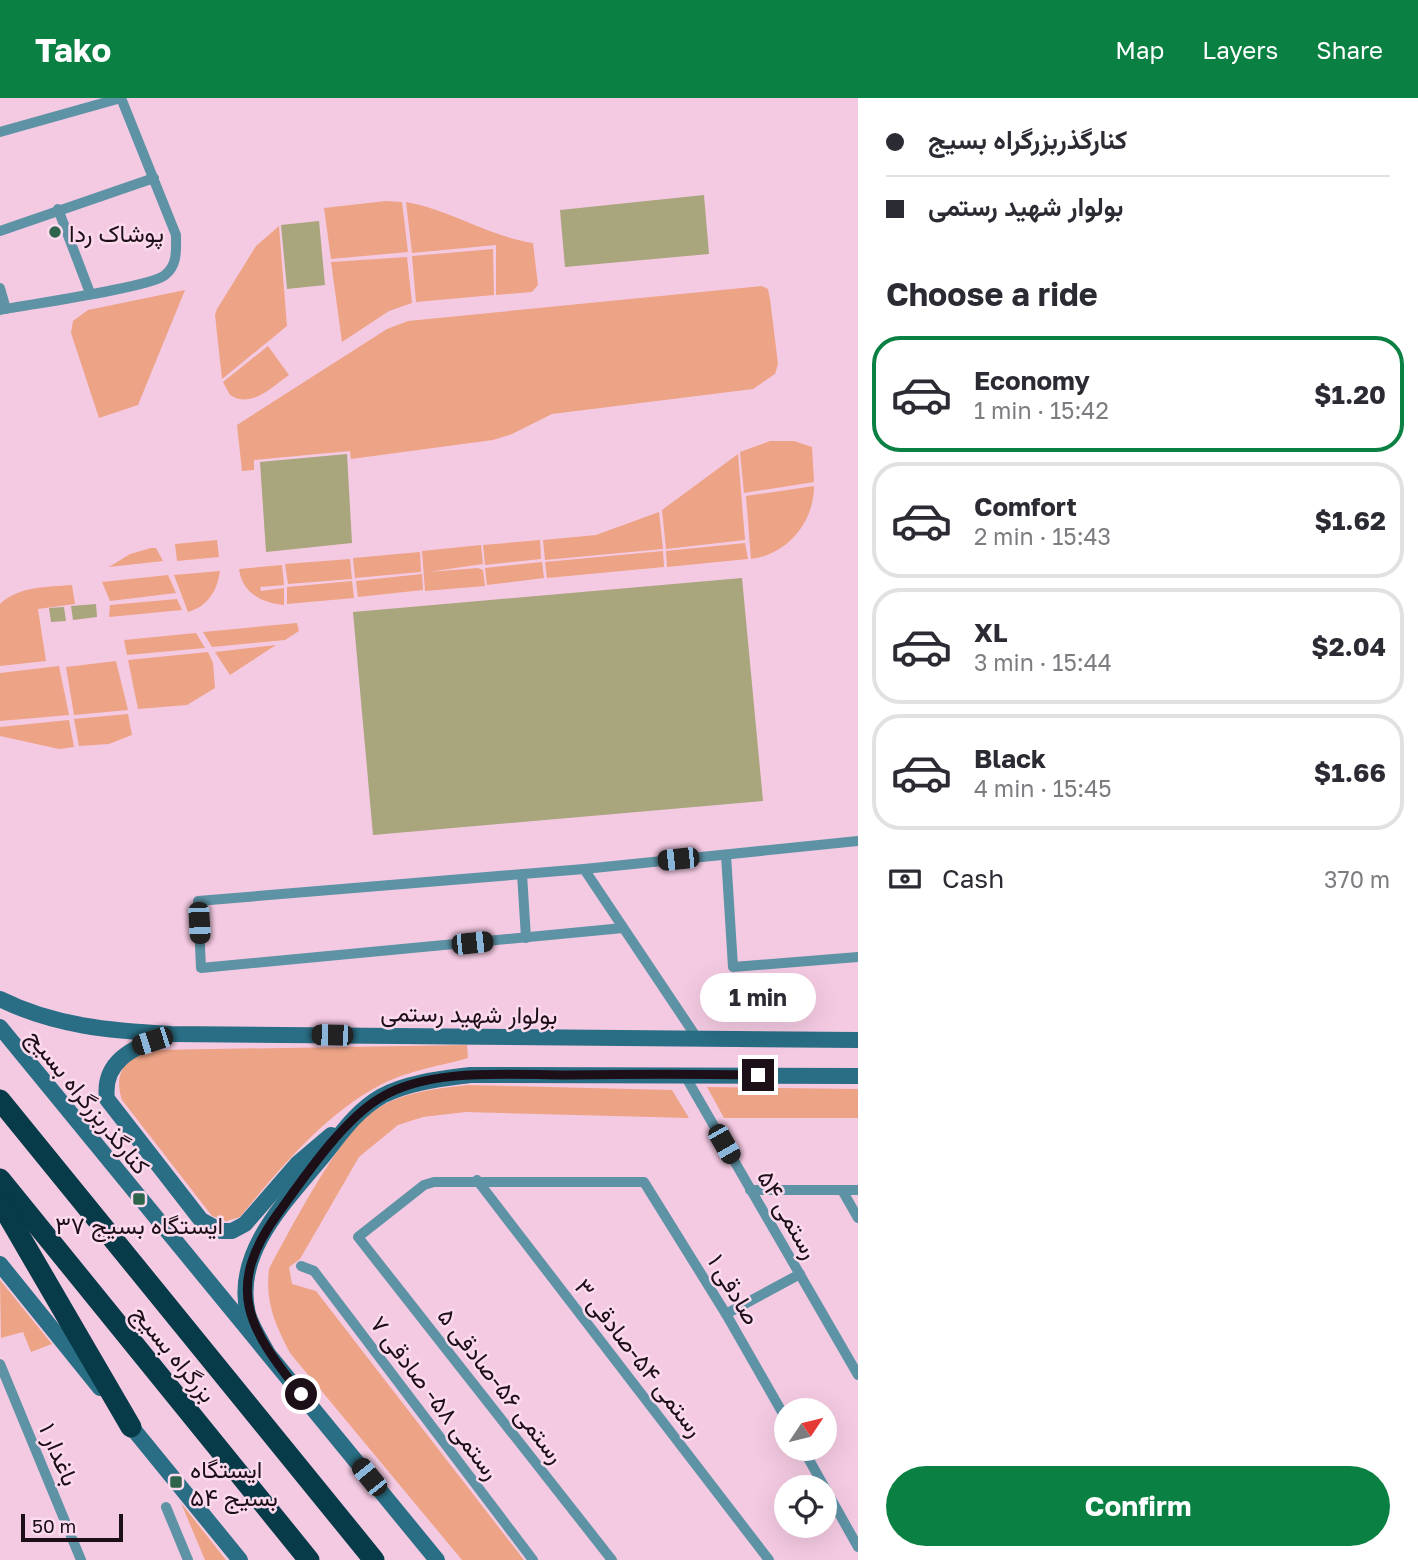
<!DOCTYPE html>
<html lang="en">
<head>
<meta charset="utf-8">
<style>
	body { margin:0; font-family:"Golos Text",Vazirmatn,sans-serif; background:#f2f2f3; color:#2b2b33; height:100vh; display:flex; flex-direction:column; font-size:26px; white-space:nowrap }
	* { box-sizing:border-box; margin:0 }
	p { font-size:23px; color:#7c7c81 }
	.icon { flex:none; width:38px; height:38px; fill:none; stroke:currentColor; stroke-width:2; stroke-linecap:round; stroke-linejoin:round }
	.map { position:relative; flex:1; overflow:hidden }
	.panel { display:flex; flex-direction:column; background:#fff; width:560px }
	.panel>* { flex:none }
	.banner { display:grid; align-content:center; height:154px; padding:0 28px; background:#fff }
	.needle { width:46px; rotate:55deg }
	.fabs { position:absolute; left:774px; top:1300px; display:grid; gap:14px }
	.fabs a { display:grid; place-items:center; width:63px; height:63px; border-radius:50%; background:#fff; box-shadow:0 7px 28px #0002; font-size:35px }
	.scale { position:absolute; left:21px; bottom:18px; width:102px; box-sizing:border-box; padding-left:7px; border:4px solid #1d0f18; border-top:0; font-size:19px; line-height:24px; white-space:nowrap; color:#1d0f18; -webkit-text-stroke:5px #fcdaed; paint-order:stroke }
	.end { position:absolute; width:32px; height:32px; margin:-16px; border:9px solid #1d0f18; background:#fff; box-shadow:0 0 0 4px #fff }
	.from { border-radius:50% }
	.bubble { position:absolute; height:49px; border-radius:24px; background:#fff; box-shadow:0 7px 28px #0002; font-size:23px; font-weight:700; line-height:49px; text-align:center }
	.car { position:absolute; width:21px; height:42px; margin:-21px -10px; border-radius:9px; box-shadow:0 0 5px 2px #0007; background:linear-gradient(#222 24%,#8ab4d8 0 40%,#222 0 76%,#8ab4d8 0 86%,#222 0) }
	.banner b { display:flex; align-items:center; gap:24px; height:66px; font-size:26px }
	.banner b+b { border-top:2px solid #e1e1e2 }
	.banner i { width:18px; height:18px; background:#2b2b33 }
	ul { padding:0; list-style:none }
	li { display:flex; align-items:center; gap:21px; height:116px; margin:0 14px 10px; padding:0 14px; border:4px solid #e1e1e2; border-radius:28px }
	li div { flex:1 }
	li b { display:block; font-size:26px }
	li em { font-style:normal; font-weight:700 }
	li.current { border-color:#0b8043 }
	li>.icon { width:63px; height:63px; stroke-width:1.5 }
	h2 { padding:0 28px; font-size:32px; line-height:84px }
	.pay { display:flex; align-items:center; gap:18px; height:77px; padding:0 28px; font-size:26px }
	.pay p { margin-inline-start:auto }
	.cta { display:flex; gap:14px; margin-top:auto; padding:14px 28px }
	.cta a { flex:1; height:80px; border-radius:42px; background:#0b8043; color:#fff; font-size:28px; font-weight:700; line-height:80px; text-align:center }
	header { display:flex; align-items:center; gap:42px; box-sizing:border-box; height:98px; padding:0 35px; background:#0b8043; color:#fff }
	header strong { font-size:33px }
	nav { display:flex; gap:38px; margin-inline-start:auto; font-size:24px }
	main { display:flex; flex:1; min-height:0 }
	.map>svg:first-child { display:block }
	.green { fill:#eda386 }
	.building { fill:#a9a57c }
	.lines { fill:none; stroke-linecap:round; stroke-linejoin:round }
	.street { stroke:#5e93a6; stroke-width:10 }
	.secondary { stroke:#296e84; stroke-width:16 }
	.highway { stroke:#083b49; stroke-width:21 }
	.route { stroke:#1d0f18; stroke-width:9 }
	.poi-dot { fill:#2d654c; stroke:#fcdaed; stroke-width:2.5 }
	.labels { text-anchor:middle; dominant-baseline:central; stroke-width:5; stroke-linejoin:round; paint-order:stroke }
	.poi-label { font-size:24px; fill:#1d0f18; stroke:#fcdaed; text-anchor:start }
	.street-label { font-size:24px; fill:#1d0f18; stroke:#fcdaed }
</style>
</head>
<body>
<header>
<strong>Tako</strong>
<nav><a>Map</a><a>Layers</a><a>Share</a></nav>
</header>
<main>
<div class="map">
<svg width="858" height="1462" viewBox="0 0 858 1462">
	<rect width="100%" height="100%" fill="#f4cae2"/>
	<g class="green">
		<polygon points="386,103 402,104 408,154 331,161 324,110"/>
		<path d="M 406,104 C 451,112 488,138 533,145 L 538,187 L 532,194 L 496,197 L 496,147 L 412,155 Z"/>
		<polygon points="279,128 287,228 222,281 215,217 217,211 256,148"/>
		<polygon points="493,151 494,197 416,204 412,158"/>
		<polygon points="407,159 412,205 389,213 342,244 331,164"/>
		<polygon points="762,188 768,191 770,201 778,266 775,276 753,291 552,316 512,336 493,342 351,361 350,353 254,362 254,372 242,373 237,327 387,231 408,223"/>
		<polygon points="185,192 138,307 99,320 71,235 73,223 88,212"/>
		<path d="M 268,248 L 289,277 C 272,289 251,311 230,297 L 223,284 Z"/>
		<polygon points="770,343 794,343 812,349 814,384 744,395 740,354"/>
		<polygon points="738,356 745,442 666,451 662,412"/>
		<path d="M 814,388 C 814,424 788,456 751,461 L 746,398 Z"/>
		<polygon points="659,414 663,451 545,462 543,442 596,437"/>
		<polygon points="217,442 219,459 177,463 175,446"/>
		<polygon points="540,442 541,461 485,467 483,447"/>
		<polygon points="745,445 748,461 667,469 666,453"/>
		<polygon points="481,447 483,466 428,474 478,470 483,472 485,488 425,493 422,453"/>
		<polygon points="151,450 156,450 163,463 109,469 130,456"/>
		<polygon points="663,453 664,469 547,480 545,464"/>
		<polygon points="420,454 421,474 355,480 353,460"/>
		<polygon points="350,461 352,481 288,486 285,466"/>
		<polygon points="542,464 544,480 487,487 485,470"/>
		<path d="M 282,467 L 284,487 L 260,489 L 261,493 L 284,490 L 284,507 C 262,505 242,495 239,471 Z"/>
		<path d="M 220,473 C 217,493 208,508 188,514 L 174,477 Z"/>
		<polygon points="422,476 423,492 358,499 356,483"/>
		<polygon points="168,477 176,495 110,503 102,484"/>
		<polygon points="352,483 354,500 287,506 287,489"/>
		<path d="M 72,487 L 75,506 L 38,511 L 46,563 L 0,568 L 0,506 C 19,488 47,489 72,487 Z"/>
		<polygon points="177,501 182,512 109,519 110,507"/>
		<polygon points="297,525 299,533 285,542 212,549 203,534"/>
		<polygon points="196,535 205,550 127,557 124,542"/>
		<polygon points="276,547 230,577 215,554"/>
		<polygon points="208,554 213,565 215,590 187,607 138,611 128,562"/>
		<polygon points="116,563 128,612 74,617 66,569"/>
		<polygon points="59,568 69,617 0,623 0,575"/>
		<polygon points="128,616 132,637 109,646 79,648 74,621"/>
		<polygon points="69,622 74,649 59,651 0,638 0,629"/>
		<path d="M 467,947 L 468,960 C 440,968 406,973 380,987 C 324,1017 280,1070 240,1119 L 226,1123 L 212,1118 L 122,1002 C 113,976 126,956 152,952 Z"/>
		<path d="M 468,987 L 672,992 L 689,1020 L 466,1014 L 423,1019 L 398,1027 L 359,1059 L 300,1161 L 289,1169 L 292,1186 L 316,1193 L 524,1462 L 462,1462 L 290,1255 C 275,1226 265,1204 269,1171 C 290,1132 338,1039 371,1015 C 399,994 434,991 468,987 Z"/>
		<polygon points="707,989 858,991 858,1020 724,1020"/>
		<polygon points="0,1182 52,1246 31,1254 23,1234 1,1240"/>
		<polygon points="181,1405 226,1462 205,1462"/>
	</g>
	<g class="building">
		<polygon points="704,97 709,156 565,169 560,112"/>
		<polygon points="319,123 325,187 287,191 281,127"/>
		<polygon points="347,356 352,445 266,454 260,364"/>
		<polygon points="742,480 763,703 373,737 353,514"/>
		<polygon points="96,506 97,519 73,522 71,508"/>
		<polygon points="64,509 66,523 51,524 49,510"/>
	</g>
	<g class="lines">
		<g class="street">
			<path d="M 0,34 L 121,0 L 176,137 C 176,151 178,167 165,177 C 152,189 26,207 0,212"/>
			<polyline points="58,111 90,195"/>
			<polyline points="0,133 154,80"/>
			<polyline points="0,190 6,211"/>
			<polyline points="726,757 733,869 858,859"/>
			<polyline points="584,771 697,940"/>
			<polyline points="522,776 526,840"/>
			<polyline points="623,830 201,870 198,803 584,771 858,743"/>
			<polyline points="684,976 858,1277"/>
			<polyline points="477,1082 769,1462"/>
			<polyline points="750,1092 858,1092"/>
			<polyline points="842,1092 858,1120"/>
			<polyline points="301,1168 314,1173 533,1462"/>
			<polyline points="726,1216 800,1176"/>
			<polyline points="0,1266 81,1462"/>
			<polyline points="803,1351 858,1449"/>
			<polyline points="166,1409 188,1462"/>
			<polyline points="612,1462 358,1139 424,1087 434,1084 644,1084 726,1216 786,1321"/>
		</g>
		<g class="secondary">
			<path d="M 0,901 C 54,928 111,933 171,936 L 858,942"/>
			<polyline points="0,929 437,1462"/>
			<path d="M 162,939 C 132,950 102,964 107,1001 L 201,1122 L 221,1133 L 232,1133 L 245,1126 L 298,1065 L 331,1037"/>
			<polyline points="0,1166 100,1290"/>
			<path d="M 267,1254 C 261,1243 252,1229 248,1216 C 233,1156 285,1104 320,1062 C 339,1039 354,1014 382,998 C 409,984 440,981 470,977 L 858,978"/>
			<polyline points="125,1321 240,1462"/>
		</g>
		<g class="highway">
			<polyline points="0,1002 374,1462"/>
			<polyline points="0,1081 309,1462"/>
			<polyline points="0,1104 131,1329"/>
		</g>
	</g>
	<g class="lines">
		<path class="route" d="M 301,1296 C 248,1230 223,1190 279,1114 C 305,1078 343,1022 380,1000 C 430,969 510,977 568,977 C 631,976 695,976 758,977"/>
	</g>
	<g class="poi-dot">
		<circle cx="55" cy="134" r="7"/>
		<rect x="132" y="1094" width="14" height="14" rx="3.5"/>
		<rect x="169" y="1377" width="14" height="14" rx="3.5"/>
	</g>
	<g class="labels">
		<g class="poi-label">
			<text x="69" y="134">پوشاک ردا</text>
			<text x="139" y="1126" text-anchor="middle">ایستگاه بسیج ۳۷</text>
			<text x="190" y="1370">ایستگاه<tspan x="190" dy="28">بسیج ۵۴</tspan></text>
		</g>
		<g class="street-label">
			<text transform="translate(469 915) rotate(1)">بولوار شهید رستمی</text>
			<text transform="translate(89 1003) rotate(51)">کنارگذربزرگراه بسیج</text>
			<text transform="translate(789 1116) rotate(60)">رستمی ۵۴</text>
			<text transform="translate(735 1191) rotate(59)">صادقی ۱</text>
			<text transform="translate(175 1255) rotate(51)">بزرگراه بسیج</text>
			<text transform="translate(640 1259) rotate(52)">رستمی ۵۴-صادقی ۳</text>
			<text transform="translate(502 1287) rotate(52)">رستمی ۵۶-صادقی ۵</text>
			<text transform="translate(436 1299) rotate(53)">رستمی ۵۸- صادقی ۷</text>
			<text transform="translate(60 1356) rotate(67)">باغدار ۱</text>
		</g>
	</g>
</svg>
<div class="fabs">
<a><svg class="needle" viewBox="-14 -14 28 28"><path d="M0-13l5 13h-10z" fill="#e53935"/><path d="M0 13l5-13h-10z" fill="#7c7c81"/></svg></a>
<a><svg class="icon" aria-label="locate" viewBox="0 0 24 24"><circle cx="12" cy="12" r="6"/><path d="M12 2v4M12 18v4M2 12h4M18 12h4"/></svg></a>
</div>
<div class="scale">50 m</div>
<i class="end from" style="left:301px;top:1296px"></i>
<i class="end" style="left:758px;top:977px"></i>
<div class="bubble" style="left:700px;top:875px;width:116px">1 min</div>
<i class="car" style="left:678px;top:761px;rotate:264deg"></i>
<i class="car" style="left:199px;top:825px;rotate:177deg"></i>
<i class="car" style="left:472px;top:845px;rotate:84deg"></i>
<i class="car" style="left:332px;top:937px;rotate:271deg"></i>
<i class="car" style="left:152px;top:943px;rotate:252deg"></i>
<i class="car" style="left:724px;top:1046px;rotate:150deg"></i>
<i class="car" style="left:369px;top:1379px;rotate:321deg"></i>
</div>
<section class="panel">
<div class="banner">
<b><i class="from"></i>کنارگذربزرگراه بسیج</b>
<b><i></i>بولوار شهید رستمی</b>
</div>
<h2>Choose a ride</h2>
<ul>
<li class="current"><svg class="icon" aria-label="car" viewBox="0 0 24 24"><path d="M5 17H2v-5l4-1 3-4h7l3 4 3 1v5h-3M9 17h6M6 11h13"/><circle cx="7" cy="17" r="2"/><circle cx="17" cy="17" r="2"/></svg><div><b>Economy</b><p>1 min · 15:42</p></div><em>$1.20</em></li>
<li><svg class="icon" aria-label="car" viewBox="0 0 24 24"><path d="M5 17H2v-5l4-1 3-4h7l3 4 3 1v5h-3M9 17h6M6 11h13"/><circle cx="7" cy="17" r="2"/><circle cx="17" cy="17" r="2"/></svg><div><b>Comfort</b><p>2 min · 15:43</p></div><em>$1.62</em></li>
<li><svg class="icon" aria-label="car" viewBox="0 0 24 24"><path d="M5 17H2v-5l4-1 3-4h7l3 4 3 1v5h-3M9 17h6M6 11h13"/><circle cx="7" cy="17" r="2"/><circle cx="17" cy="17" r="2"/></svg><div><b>XL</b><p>3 min · 15:44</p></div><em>$2.04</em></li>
<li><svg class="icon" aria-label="car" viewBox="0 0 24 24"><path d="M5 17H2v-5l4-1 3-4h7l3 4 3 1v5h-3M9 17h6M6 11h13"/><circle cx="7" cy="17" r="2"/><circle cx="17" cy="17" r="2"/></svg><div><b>Black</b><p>4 min · 15:45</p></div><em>$1.66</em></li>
</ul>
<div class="pay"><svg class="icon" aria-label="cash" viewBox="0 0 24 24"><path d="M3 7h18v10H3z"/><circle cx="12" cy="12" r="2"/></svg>Cash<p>370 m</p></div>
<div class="cta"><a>Confirm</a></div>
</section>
</main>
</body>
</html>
